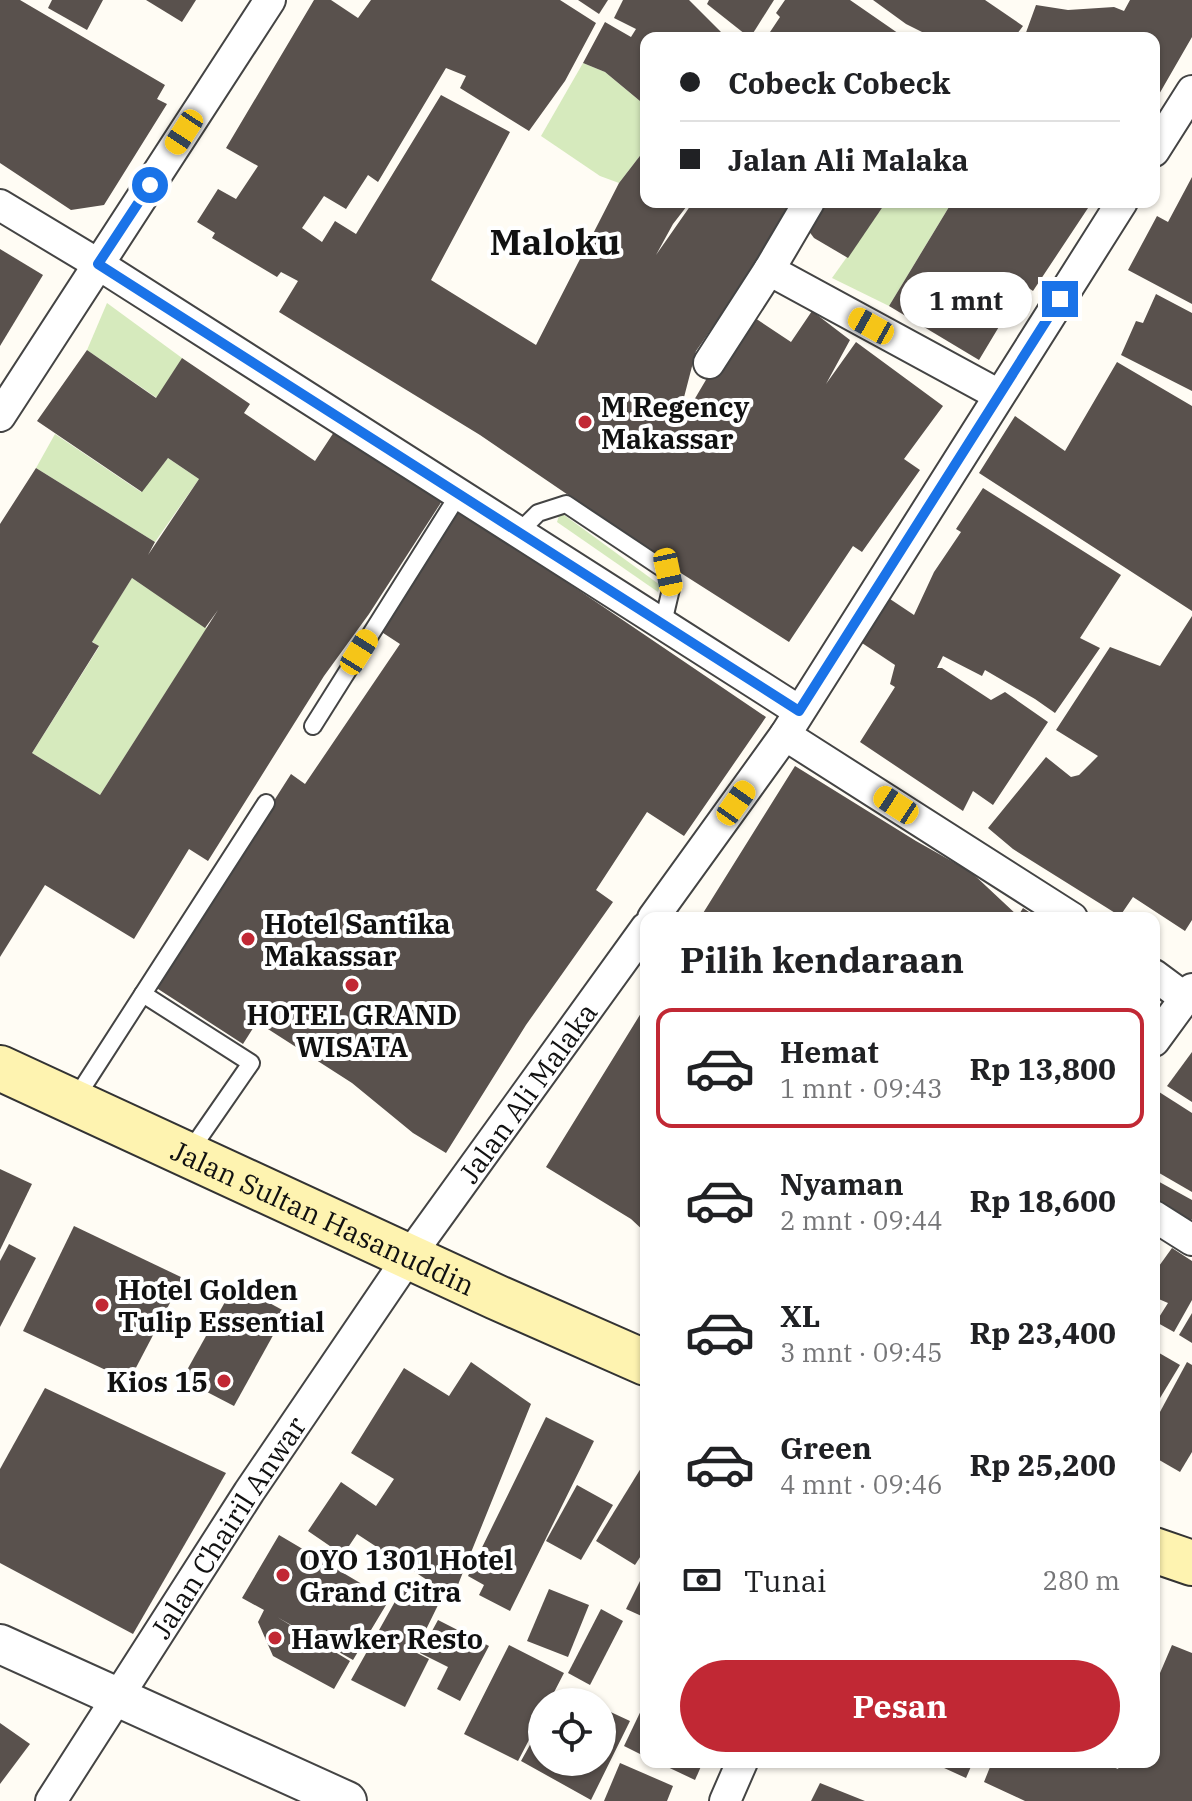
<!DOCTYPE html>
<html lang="id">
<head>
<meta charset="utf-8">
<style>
	body { margin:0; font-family:"IBM Plex Serif",serif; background:#f6f6f6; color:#202124; height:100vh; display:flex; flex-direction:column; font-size:30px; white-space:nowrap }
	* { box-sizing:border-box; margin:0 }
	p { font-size:26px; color:#757577 }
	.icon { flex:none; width:44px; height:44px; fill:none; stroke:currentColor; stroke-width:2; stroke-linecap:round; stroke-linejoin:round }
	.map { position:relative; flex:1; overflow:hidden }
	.details { position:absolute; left:640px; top:912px; width:520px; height:856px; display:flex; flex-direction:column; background:#fff; border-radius:16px; box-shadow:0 2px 6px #0004 }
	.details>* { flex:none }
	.banner { position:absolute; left:640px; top:32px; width:520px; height:176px; border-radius:16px; box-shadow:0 2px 6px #0004; display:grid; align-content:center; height:176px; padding:0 40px; background:#fff }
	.controls { position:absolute; left:528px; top:1688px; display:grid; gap:16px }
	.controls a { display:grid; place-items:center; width:88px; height:88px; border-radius:50%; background:#fff; box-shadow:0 2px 6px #0004; font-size:40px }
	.end { position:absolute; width:36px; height:36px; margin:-18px; border:10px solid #1a73e8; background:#fff; box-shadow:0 0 0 4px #fff }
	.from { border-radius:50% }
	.bubble { position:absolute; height:56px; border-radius:28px; background:#fff; box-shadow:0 2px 6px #0004; font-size:26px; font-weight:800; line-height:56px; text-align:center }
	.car { position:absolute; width:24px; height:48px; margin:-24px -12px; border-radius:10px; box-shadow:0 0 6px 2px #0007; background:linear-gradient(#f5c518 24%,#345 0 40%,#f5c518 0 76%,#345 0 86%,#f5c518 0) }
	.banner b { display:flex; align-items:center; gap:28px; height:76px; font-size:30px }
	.banner b+b { border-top:2px solid #e0e0e0 }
	.banner i { width:20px; height:20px; background:#202124 }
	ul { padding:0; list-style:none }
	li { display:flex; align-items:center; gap:24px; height:120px; margin:0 16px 12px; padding:0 24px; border:4px solid transparent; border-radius:16px }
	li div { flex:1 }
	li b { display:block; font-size:30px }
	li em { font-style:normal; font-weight:800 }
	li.selected { border-color:#c12834 }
	li>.icon { width:72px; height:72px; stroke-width:1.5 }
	h2 { padding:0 40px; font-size:36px; line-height:96px }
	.pay { display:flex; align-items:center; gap:20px; height:88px; padding:0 40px; font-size:30px }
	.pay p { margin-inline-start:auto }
	.action { display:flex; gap:16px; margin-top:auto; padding:16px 40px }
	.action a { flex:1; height:92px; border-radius:48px; background:#c12834; color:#fff; font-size:32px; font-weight:800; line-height:92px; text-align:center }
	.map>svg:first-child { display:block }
	.green { fill:#d6eabd }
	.building { fill:#59514d; fill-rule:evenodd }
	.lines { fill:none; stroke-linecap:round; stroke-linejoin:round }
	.service-casing { stroke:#444; stroke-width:20 }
	.minor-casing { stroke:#444; stroke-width:34 }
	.tertiary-casing { stroke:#444; stroke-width:42 }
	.secondary-casing { stroke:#333; stroke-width:48 }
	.service { stroke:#fff; stroke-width:16 }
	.minor { stroke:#fff; stroke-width:30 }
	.tertiary { stroke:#fff; stroke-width:38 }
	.secondary { stroke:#fef3b0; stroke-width:44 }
	.route { stroke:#1a73e8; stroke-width:10 }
	.poi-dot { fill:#c12834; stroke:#fff; stroke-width:3 }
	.labels { text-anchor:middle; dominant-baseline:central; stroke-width:8; stroke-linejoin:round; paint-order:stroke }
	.poi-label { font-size:28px; font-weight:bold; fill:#111; stroke:#fff; text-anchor:start }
	.street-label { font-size:28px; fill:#111; stroke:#fff }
	.district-label { font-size:36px; font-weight:bold; fill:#111; stroke:#fff }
</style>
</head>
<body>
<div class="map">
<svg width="1192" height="1801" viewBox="0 0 1192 1801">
	<rect width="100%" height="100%" fill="#fffcf4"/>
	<g class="green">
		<polygon points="583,63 605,72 646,106 646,148 619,183 600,176 541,136"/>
		<polygon points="886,202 952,202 889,306 832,278"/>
		<polygon points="107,303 182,358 157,398 87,350"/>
		<polygon points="55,434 141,492 168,458 199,479 155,542 36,468"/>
		<polygon points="560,512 660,585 658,592 557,522"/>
		<polygon points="132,578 207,628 100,795 32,753 99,647 92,641"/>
	</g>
	<g class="building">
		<polygon points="0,0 20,0 165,85 157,99 167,104 104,205 71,210 0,163"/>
		<polygon points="52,0 103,0 87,30 48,8"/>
		<polygon points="146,0 196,0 182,22"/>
		<polygon points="314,0 331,0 358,18 371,0 560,0 596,23 565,81 529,131 460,88 466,76 446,68 378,182 368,175 346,209 324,196 302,228 322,242 335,221 356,234 441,95 510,132 431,280 536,345 619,183 646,148 646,202 690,202 673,224 656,255 693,202 800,202 696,351 682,405 687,412 746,312 791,342 812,311 850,340 826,384 856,342 943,406 904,459 920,470 862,552 853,546 789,642 640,547 602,518 480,435 279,312 298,281 281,272 277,277 212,238 215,233 197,222 218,189 236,199 258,166 226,148"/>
		<polygon points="578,0 608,0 599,14"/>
		<polygon points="623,0 689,0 727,38 646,38 646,106 605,72 583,63 605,22 631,37 636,29 614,18"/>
		<polygon points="709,0 774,0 750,38 707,4"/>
		<polygon points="785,0 850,0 905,38 766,38 780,17 776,13"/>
		<polygon points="873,0 985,0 1023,26 1014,38 934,38 906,24"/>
		<polygon points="1130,0 1192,0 1192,37 1154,103 1154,38 1024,38 1036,5 1068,10 1114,7 1124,11"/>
		<polygon points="1192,177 1192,304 1128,270 1157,216 1168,222"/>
		<polygon points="820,202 886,202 848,258 814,238 805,226"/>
		<polygon points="952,202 1092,202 1033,291 1024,285 979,360 889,306"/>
		<polygon points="0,249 43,275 0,346"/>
		<polygon points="1156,294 1192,313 1192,391 1121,355 1136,321 1143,323"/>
		<path d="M 87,350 L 156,398 L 182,358 L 250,404 L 244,413 L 315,461 L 334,432 L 442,501 L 369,614 L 324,676 L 208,861 L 189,849 L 134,939 L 45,885 L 0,957 L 0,524 L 36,468 L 155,542 L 148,555 L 199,479 L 168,458 L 142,492 L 37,421 ZM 132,578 L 205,628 L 218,610 L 100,795 L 32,753 L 99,646 L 92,642 Z"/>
		<polygon points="1117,362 1192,406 1192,611 979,473 1015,416 1065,451"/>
		<polygon points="983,488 1121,575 1080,638 1100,648 1055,713 1035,699 985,670 982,676 943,656 937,668 942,668 991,700 1005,692 1048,722 993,805 973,791 963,811 860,742 895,687 890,684 895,665 859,641 890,599 914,615 934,572 961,532 956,529"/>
		<polygon points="459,509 766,717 684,836 647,812 596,890 613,902 526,1025 446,1153 413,1133 352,1083 257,1022 243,1044 155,987 291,774 305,784 400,644 377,629"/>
		<polygon points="1192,616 1192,920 1185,931 1133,897 1120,916 1013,849 988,828 1046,757 1071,777 1079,775 1098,756 1056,730 1110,647 1160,666"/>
		<polygon points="795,766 916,841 971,872 1018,916 1023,908 1038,918 866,918 857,912 853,918 700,918"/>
		<polygon points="646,1005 646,1233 631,1219 546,1167"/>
		<polygon points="1192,1052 1192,1102 1167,1086"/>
		<polygon points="1156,1090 1192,1113 1192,1192 1154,1170"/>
		<polygon points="0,1169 32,1184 0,1250"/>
		<polygon points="1154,1179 1192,1200 1192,1219 1185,1229 1154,1210"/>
		<polygon points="74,1226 183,1278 129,1381 23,1331"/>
		<polygon points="9,1244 36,1258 0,1327 0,1261"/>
		<polygon points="1172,1248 1192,1261 1192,1300 1174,1332 1156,1322 1168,1303 1154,1297 1154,1273"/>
		<polygon points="235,1284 286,1312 234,1406 182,1379"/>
		<polygon points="1192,1313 1192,1343 1179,1335"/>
		<polygon points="1154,1350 1180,1365 1154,1408"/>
		<polygon points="471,1362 531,1404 453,1597 357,1534 343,1555 308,1531 341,1482 376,1506 394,1479 351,1453 404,1368 449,1396"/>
		<polygon points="1187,1362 1192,1365 1192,1452 1180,1472 1154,1457 1154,1423"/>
		<polygon points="45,1388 226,1473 133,1634 0,1563 0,1469"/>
		<polygon points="546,1417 594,1441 510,1611 479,1595 484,1585 468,1576"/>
		<polygon points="646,1460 646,1548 635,1565 596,1541"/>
		<polygon points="577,1485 613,1505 581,1560 546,1541"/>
		<polygon points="279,1535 389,1600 353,1660 277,1617 350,1661 334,1689 273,1656 258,1622 264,1610 242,1598"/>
		<polygon points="646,1569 646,1618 626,1609"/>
		<polygon points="406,1582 440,1601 415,1652 429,1659 405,1707 351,1680"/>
		<polygon points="549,1589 589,1605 568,1657 527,1641"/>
		<polygon points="601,1609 623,1621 590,1685 568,1673"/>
		<polygon points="438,1620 489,1646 460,1701 437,1689 448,1667 420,1653"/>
		<polygon points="509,1645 564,1673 549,1702 542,1702 542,1715 518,1761 464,1734"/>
		<polygon points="1172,1645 1192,1653 1192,1801 1025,1801 984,1782 992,1762 1101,1762 1118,1769 1121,1762 1154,1762 1154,1687"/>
		<polygon points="646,1700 646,1757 624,1746"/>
		<polygon points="602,1708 630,1721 591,1800 521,1761 536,1734 542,1737 542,1762 602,1762"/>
		<polygon points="0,1723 30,1744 0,1784"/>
		<polygon points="657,1762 703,1762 695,1780"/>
		<polygon points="931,1762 973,1762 966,1778"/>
		<polygon points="620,1763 673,1786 667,1801 604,1801"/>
		<polygon points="820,1783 865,1801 811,1801"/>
	</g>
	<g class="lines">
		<g class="service-casing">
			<g id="service">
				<polyline points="519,532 538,513 566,504 668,572 671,589 663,623"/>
				<polyline points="313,726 459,494"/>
				<polyline points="143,994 251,1063 188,1154"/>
				<polyline points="74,1101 266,803"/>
			</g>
		</g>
		<g class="minor-casing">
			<g id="minor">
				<polyline points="1154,151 1192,91"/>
				<polyline points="809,202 769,270 999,395"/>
				<polyline points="0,205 98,264 799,711"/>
				<polyline points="709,363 769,270"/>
				<polyline points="0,416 270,0"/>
				<polyline points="785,735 1072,918"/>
				<polyline points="653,918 785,735 1122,202"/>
				<polyline points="1154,975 1185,998"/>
				<polyline points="1154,1041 1192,989"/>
				<polyline points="1154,1216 1192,1240"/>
				<path id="s1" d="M 51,1801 L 249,1492 L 410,1255 L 646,928"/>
				<polyline points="725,1801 742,1762"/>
			</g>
		</g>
		<g class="tertiary-casing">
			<polyline id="tertiary" points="0,1644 347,1801"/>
		</g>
		<g class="secondary-casing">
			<g id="secondary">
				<path id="s2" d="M 0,1068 L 496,1297 L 646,1363"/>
				<polyline points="1154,1550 1192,1563"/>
			</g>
		</g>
		<use href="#service" class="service"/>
		<use href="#minor" class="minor"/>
		<use href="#tertiary" class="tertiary"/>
		<use href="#secondary" class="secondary"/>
	</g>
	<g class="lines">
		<polyline class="route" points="150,185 98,264 799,711 1060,299"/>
	</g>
	<g class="poi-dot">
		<circle cx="585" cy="422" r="8"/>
		<circle cx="248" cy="939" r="8"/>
		<circle cx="352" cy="985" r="8"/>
		<circle cx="102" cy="1305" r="8"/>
		<circle cx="224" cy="1381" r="8"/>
		<circle cx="283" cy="1575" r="8"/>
		<circle cx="275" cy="1638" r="8"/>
	</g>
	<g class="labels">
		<g class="poi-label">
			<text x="601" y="406">M Regency<tspan x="601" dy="32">Makassar</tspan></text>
			<text x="264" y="923">Hotel Santika<tspan x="264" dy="32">Makassar</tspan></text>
			<text x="352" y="1014" text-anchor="middle">HOTEL GRAND<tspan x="352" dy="32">WISATA</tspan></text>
			<text x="118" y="1289">Hotel Golden<tspan x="118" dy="32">Tulip Essential</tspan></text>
			<text x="208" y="1381" text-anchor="end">Kios 15</text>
			<text x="299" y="1559">OYO 1301 Hotel<tspan x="299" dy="32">Grand Citra</tspan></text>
			<text x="291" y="1638">Hawker Resto</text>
		</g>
		<g class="street-label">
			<text stroke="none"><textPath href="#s1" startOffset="854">Jalan Ali Malaka</textPath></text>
			<text stroke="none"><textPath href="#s2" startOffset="356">Jalan Sultan Hasanuddin</textPath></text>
			<text stroke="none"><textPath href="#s1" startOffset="326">Jalan Chairil Anwar</textPath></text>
		</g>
		<g class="district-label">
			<text x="555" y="241">Maloku</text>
		</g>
	</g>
</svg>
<div class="controls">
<a><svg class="icon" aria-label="locate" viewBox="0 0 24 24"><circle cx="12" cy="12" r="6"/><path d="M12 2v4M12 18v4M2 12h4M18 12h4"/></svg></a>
</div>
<i class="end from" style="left:150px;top:185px"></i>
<i class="end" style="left:1060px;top:299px"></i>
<div class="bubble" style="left:900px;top:272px;width:132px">1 mnt</div>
<i class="car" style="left:184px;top:132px;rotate:213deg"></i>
<i class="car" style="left:871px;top:326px;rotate:299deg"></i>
<i class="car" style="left:668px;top:572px;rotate:168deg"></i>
<i class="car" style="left:359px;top:652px;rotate:32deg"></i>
<i class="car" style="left:736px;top:803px;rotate:35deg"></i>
<i class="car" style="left:896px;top:805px;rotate:303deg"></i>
<div class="banner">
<b><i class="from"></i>Cobeck Cobeck</b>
<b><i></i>Jalan Ali Malaka</b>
</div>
<section class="details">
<h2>Pilih kendaraan</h2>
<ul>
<li class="selected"><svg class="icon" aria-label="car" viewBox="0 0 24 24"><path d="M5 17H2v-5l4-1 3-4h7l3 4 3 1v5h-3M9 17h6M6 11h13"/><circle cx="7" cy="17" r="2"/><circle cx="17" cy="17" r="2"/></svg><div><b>Hemat</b><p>1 mnt · 09:43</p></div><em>Rp 13,800</em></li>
<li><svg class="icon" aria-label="car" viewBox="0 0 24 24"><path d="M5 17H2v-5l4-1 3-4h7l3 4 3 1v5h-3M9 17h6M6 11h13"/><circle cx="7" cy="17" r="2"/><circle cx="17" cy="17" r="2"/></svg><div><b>Nyaman</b><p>2 mnt · 09:44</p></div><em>Rp 18,600</em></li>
<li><svg class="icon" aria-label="car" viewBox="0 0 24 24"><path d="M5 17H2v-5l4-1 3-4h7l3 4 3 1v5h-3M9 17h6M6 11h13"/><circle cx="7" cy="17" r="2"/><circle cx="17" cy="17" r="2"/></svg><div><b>XL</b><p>3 mnt · 09:45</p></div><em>Rp 23,400</em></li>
<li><svg class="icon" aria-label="car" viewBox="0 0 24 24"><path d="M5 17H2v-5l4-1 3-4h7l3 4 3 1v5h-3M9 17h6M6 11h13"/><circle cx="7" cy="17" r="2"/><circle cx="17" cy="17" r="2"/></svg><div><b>Green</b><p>4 mnt · 09:46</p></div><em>Rp 25,200</em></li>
</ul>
<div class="pay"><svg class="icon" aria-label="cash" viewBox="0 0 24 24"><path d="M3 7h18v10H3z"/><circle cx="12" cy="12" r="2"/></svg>Tunai<p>280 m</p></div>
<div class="action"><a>Pesan</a></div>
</section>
</div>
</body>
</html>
